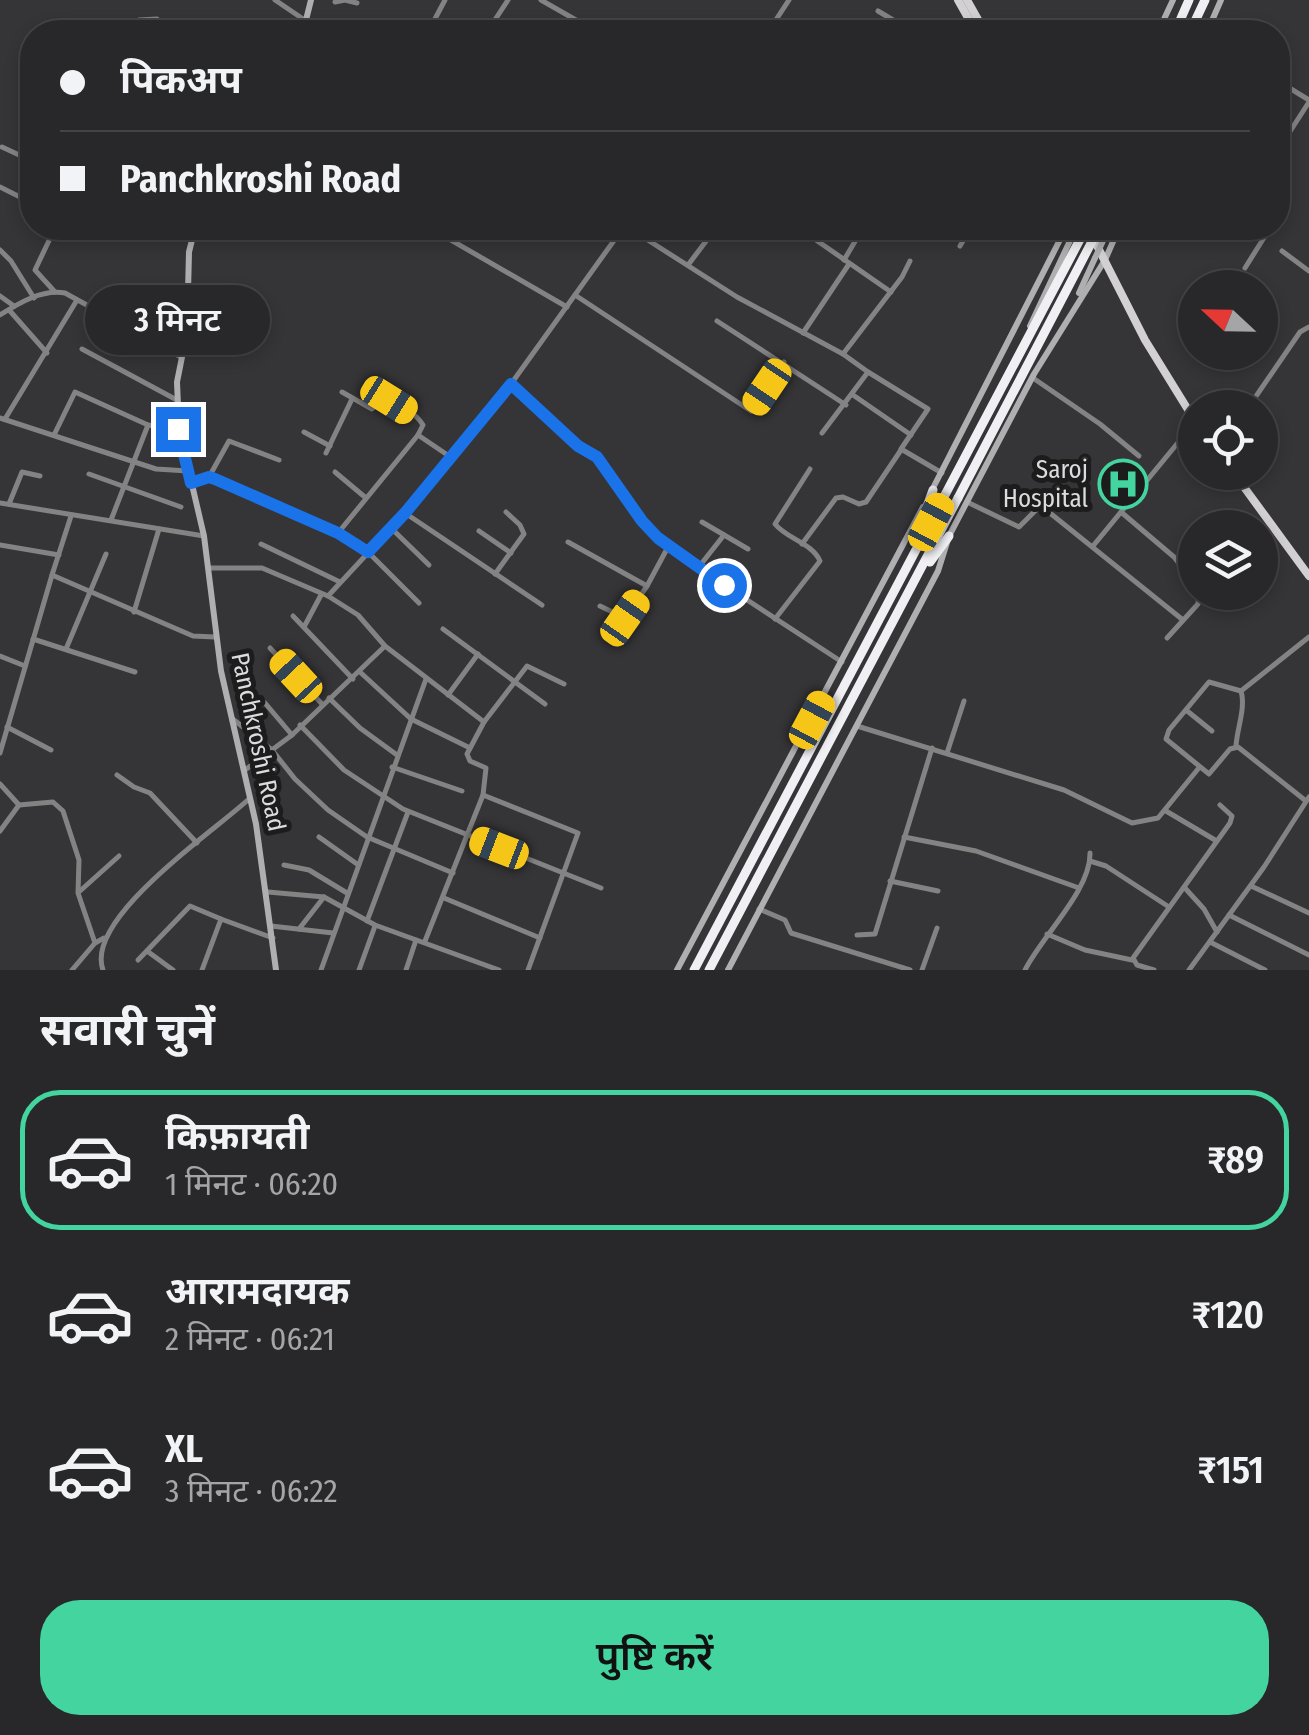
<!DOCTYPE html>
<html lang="hi">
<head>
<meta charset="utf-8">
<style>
	body { margin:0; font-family:"Fira Sans Condensed","Noto Sans Devanagari",sans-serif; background:#343335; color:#f1f3f6; height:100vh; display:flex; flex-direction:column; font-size:38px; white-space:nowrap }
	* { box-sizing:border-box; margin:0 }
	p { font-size:32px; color:#a5a5a8 }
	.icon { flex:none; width:55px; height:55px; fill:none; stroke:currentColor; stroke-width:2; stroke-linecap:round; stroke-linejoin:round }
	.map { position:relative; height:970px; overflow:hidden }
	.details { display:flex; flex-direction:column; background:#282729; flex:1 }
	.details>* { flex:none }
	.banner { position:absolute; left:20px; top:20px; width:1270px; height:220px; border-radius:40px; box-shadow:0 5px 15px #0003,0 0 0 2px #444446; display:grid; align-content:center; height:220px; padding:0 40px; background:#282729 }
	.needle { width:65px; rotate:292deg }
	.controls { position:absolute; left:1178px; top:270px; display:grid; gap:20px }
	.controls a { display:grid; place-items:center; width:100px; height:100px; border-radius:50%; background:#282729; box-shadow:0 5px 15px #0003,0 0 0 2px #444446; font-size:50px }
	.end { position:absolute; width:45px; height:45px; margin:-22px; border:12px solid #1a73e8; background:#fff; box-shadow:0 0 0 5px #fff }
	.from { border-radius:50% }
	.bubble { position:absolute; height:70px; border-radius:35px; background:#282729; box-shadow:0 5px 15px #0003,0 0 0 2px #444446; font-size:32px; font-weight:600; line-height:70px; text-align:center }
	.car { position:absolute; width:30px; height:60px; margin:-30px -15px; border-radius:12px; box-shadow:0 0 8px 2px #0007; background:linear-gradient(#f5c518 24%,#345 0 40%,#f5c518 0 76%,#345 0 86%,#f5c518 0) }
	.banner b { display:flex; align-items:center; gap:35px; height:95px; font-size:38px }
	.banner b+b { border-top:2px solid #444446 }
	.banner i { width:25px; height:25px; background:#f1f3f6 }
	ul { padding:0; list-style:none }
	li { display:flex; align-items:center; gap:30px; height:140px; margin:0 20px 15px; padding:0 20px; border:5px solid transparent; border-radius:40px }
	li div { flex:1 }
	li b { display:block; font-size:38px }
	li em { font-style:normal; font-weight:600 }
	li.selected { border-color:#43d4a0 }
	li>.icon { width:90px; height:90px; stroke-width:1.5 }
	h2 { padding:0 40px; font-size:45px; line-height:120px }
	.action { display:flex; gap:20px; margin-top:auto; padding:20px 40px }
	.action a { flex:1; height:115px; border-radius:40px; background:#43d4a0; color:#111; font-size:40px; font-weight:600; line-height:115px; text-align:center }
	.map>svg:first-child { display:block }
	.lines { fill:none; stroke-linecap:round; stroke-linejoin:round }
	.street { stroke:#838384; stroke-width:5 }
	.secondary { stroke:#afafb1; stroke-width:6 }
	.primary { stroke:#d2d0d3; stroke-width:8 }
	.highway { stroke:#f0eff3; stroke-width:9 }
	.secondary-bridge { stroke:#afafb1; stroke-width:6 }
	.highway-bridge { stroke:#f0eff3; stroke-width:9 }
	.route { stroke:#1a73e8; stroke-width:12 }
	.labels { text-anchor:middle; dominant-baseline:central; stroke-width:10; stroke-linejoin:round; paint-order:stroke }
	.poi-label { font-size:25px; fill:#dcdbdd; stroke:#1d1c1d; text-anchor:end }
	.street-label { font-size:25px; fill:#dcdbdd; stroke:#1d1c1d }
</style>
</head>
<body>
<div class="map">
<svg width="1309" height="970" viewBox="0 0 1309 970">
	<rect width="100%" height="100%" fill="#353437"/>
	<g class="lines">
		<g class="street">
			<polyline points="275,0 306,21"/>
			<polyline points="541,0 597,32"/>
			<polyline points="335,2 345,0 357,3"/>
			<polyline points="878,11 913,32"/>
			<polyline points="127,32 139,20 157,19"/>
			<polyline points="428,32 445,0"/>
			<polyline points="487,32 508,0"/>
			<polyline points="768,32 789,0"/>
			<polyline points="1278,81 1309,100"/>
			<polyline points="2,147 32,161"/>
			<polyline points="1278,150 1309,102"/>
			<polyline points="22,156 32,115"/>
			<polyline points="0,187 32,203"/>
			<polyline points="430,228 567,307"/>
			<polyline points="601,228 616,237"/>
			<polyline points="629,228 737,297 843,354"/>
			<polyline points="837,229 837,228"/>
			<polyline points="803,231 891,292"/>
			<polyline points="960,246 971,228"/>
			<polyline points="0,250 11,261 34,298"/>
			<polyline points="1282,251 1309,271"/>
			<polyline points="844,260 863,228"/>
			<polyline points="688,265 716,228"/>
			<polyline points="1245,268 1270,228"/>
			<polyline points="55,292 35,270 55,228"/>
			<polyline points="575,295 751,411 784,362"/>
			<polyline points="0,296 14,306"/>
			<polyline points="10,311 47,353"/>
			<path d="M 0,315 C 19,303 42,289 65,293 L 181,357"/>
			<polyline points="717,321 846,405"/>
			<polyline points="803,333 849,264"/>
			<polyline points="82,349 175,399"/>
			<polyline points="868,372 843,354 902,277 910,261"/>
			<polyline points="1033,378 1100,424 1139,456"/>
			<polyline points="511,384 578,446 597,457 641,521 680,556 842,662"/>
			<polyline points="853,395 911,435"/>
			<polyline points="1248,408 1300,332 1309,327"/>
			<polyline points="0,418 156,469 188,471"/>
			<polyline points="5,419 77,300"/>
			<polyline points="304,432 330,446"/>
			<polyline points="822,433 868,372 928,409 901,449 942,473"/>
			<polyline points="54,435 75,392 148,425 179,429"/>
			<polyline points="418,435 449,456 511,384 623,228"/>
			<polyline points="326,453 352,399"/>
			<polyline points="335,472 366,498"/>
			<polyline points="89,474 181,507"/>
			<polyline points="209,477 229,441 279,460"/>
			<polyline points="191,483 209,477 215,479 338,533 368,552 419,603"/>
			<polyline points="967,502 1019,527 1038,508 1045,509 1183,620"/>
			<polyline points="0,503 204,536"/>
			<polyline points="9,504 22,472 40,476"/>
			<polyline points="1121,512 1174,557 1195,584"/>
			<polyline points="405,513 449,456"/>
			<polyline points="111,520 148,425"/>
			<polyline points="702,522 748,549"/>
			<polyline points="391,528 429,565"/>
			<polyline points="479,531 511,553"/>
			<path d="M 338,533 L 418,435 L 423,425 C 416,413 396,401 383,399 L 372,409 L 342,392"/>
			<polyline points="568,542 647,586"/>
			<polyline points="261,544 340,582"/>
			<polyline points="802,544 836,498 843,497 859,504 866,502 901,450"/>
			<polyline points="0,545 59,555"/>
			<polyline points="1093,546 1195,422"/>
			<polyline points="208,568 262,568 328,596 405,513 542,605"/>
			<polyline points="698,568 724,535"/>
			<polyline points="495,574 524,534 520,525 506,512"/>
			<polyline points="52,575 71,516"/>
			<polyline points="328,596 358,615 385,646 484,722 467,754 470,761 486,768 483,795 425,941"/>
			<polyline points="600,606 625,618 647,586 668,547"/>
			<polyline points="134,612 159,529"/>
			<polyline points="293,616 353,679"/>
			<path d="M 775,619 L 820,561 C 812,543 787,539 775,524 L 810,469"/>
			<polyline points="304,627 321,595"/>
			<polyline points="443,629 545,704"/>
			<polyline points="1167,638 1198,604 1199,592"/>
			<polyline points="33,639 135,672"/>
			<polyline points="270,648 322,704"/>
			<polyline points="66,649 106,554"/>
			<polyline points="0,656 25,666"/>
			<polyline points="360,672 411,719 470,748"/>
			<polyline points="448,695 478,654"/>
			<polyline points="329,698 360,728 397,755"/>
			<polyline points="265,703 292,735 385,646"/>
			<polyline points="1186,710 1212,731"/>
			<polyline points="234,720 272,750 295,779 328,810 367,837 453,873"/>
			<polyline points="484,722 527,666 564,684"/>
			<polyline points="300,725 344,770 403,809 601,888"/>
			<polyline points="857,726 1064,790 1132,823 1158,818 1198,769"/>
			<polyline points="7,727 51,750"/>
			<path d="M 1236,746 C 1237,728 1246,708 1241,691"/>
			<polyline points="0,753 52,575 193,636 215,637"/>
			<polyline points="947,753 964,701"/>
			<polyline points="392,767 462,791"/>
			<polyline points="245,770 292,735"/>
			<polyline points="117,775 134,787 150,793 197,843"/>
			<polyline points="0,784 19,805 53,802 63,811 79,860 78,893 95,943"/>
			<polyline points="483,795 578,833 528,970"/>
			<polyline points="1306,801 1238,747 1230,749 1209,774 1166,739 1169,730 1209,682 1241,691 1309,637"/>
			<polyline points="1166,811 1215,840"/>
			<polyline points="0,831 19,805"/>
			<polyline points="319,837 357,864"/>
			<polyline points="904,837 976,851 1079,888"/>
			<polyline points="1090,861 1106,866 1169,907"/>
			<polyline points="284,865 309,870 347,893"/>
			<polyline points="890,881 938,891"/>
			<polyline points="1251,886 1309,913"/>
			<polyline points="1184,887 1204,909 1217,932"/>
			<polyline points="80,891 119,856"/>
			<polyline points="268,892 324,897 375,925 499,970"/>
			<polyline points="444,898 540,938"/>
			<polyline points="759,909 785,920 791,933 910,970"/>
			<polyline points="1229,915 1309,955"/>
			<polyline points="367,921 408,812"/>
			<polyline points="271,926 333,933"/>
			<polyline points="299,929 324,897"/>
			<polyline points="1047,934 1085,950 1132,960"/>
			<polyline points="857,935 875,934 932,748"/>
			<polyline points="1210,942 1265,970"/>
			<polyline points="147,951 173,970"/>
			<polyline points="138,960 190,906 221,919"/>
			<polyline points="72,970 95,943 104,938"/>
			<path d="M 103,970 C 84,918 215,831 250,798"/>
			<polyline points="202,970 221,919 273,938"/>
			<polyline points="321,970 426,679"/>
			<polyline points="359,970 375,926"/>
			<polyline points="406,970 416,940"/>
			<polyline points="922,970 937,928"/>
			<path d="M 1025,970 C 1042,936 1091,890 1090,853"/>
			<polyline points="1154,970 1137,965 1133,958 1230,823 1232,816 1220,805"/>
			<polyline points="1189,970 1264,867 1309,797"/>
		</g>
		<g class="secondary">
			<polyline points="303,32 311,0"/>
			<polyline points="1158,32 1173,0"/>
			<polyline points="1207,32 1221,0"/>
			<polyline points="195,228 189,252 187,332 177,382 179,429 204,536 221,671 256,824 276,970"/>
			<polyline points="1079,293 1095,258"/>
			<polyline points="1030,326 1076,228"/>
			<polyline points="931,492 1066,228"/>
			<polyline points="677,970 923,507"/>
			<polyline points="728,970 938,571 949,536 1034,374 1105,260 1119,228"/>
		</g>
		<g class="primary">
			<polyline points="958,0 976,32"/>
			<polyline points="967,0 985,32"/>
			<polyline points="1088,228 1145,340 1195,421"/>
			<polyline points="1233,472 1309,576"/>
		</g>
		<g class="highway">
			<polyline points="1175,32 1189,0"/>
			<polyline points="1190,32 1205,0"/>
			<polyline points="914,542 933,490"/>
			<polyline points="930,562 949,536"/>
			<polyline points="694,970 1086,228"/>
			<polyline points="709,970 958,498"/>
		</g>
		<polyline class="secondary-bridge" points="1095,258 1109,228"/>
		<polyline class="highway-bridge" points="958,498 1099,228"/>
	</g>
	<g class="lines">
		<polyline class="route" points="178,429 191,483 209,477 215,479 338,533 368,552 405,513 511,384 578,446 597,457 642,521 658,538 724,585"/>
	</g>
	<defs>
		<g id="hospital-ring" transform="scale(2.5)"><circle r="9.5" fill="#1d1c1d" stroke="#43d4a0" stroke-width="1.5"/><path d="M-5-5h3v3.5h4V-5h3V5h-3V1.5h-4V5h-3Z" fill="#43d4a0"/></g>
	</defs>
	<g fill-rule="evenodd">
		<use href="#hospital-ring" x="1123" y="484"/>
	</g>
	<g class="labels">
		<g class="poi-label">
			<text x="1088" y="470">Saroj<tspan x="1088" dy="29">Hospital</tspan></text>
		</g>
		<g class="street-label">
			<text transform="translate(258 742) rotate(78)">Panchkroshi Road</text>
		</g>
	</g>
</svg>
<div class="controls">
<a><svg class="needle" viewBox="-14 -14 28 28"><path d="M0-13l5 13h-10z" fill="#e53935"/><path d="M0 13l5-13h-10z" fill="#a5a5a8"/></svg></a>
<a><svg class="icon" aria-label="locate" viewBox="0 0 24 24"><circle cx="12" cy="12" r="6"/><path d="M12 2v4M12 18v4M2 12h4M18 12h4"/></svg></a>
<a><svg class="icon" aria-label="layers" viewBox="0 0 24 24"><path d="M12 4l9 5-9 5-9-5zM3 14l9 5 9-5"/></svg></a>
</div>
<i class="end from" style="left:724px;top:585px"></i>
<i class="end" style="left:178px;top:429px"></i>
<div class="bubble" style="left:85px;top:285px;width:185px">3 मिनट</div>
<i class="car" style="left:767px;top:387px;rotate:214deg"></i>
<i class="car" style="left:389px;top:400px;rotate:122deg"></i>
<i class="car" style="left:931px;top:522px;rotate:28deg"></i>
<i class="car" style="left:625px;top:618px;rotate:35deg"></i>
<i class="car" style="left:296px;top:676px;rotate:317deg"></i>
<i class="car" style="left:812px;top:720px;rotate:28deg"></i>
<i class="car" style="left:499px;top:848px;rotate:291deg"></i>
<div class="banner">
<b><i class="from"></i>पिकअप</b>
<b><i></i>Panchkroshi Road</b>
</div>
</div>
<section class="details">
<h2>सवारी चुनें</h2>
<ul>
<li class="selected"><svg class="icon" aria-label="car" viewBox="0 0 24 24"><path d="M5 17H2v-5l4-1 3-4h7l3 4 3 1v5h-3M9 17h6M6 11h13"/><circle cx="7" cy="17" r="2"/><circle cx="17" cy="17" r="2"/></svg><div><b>किफ़ायती</b><p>1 मिनट · 06:20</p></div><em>₹89</em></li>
<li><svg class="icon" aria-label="car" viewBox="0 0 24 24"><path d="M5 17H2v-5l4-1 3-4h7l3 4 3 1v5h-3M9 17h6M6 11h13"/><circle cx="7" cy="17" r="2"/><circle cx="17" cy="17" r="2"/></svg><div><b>आरामदायक</b><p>2 मिनट · 06:21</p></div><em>₹120</em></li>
<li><svg class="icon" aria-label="car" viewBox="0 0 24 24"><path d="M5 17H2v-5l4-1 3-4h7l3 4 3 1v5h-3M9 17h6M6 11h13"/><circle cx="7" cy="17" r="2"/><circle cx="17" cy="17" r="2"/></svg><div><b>XL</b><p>3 मिनट · 06:22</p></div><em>₹151</em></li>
</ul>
<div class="action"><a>पुष्टि करें</a></div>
</section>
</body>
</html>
